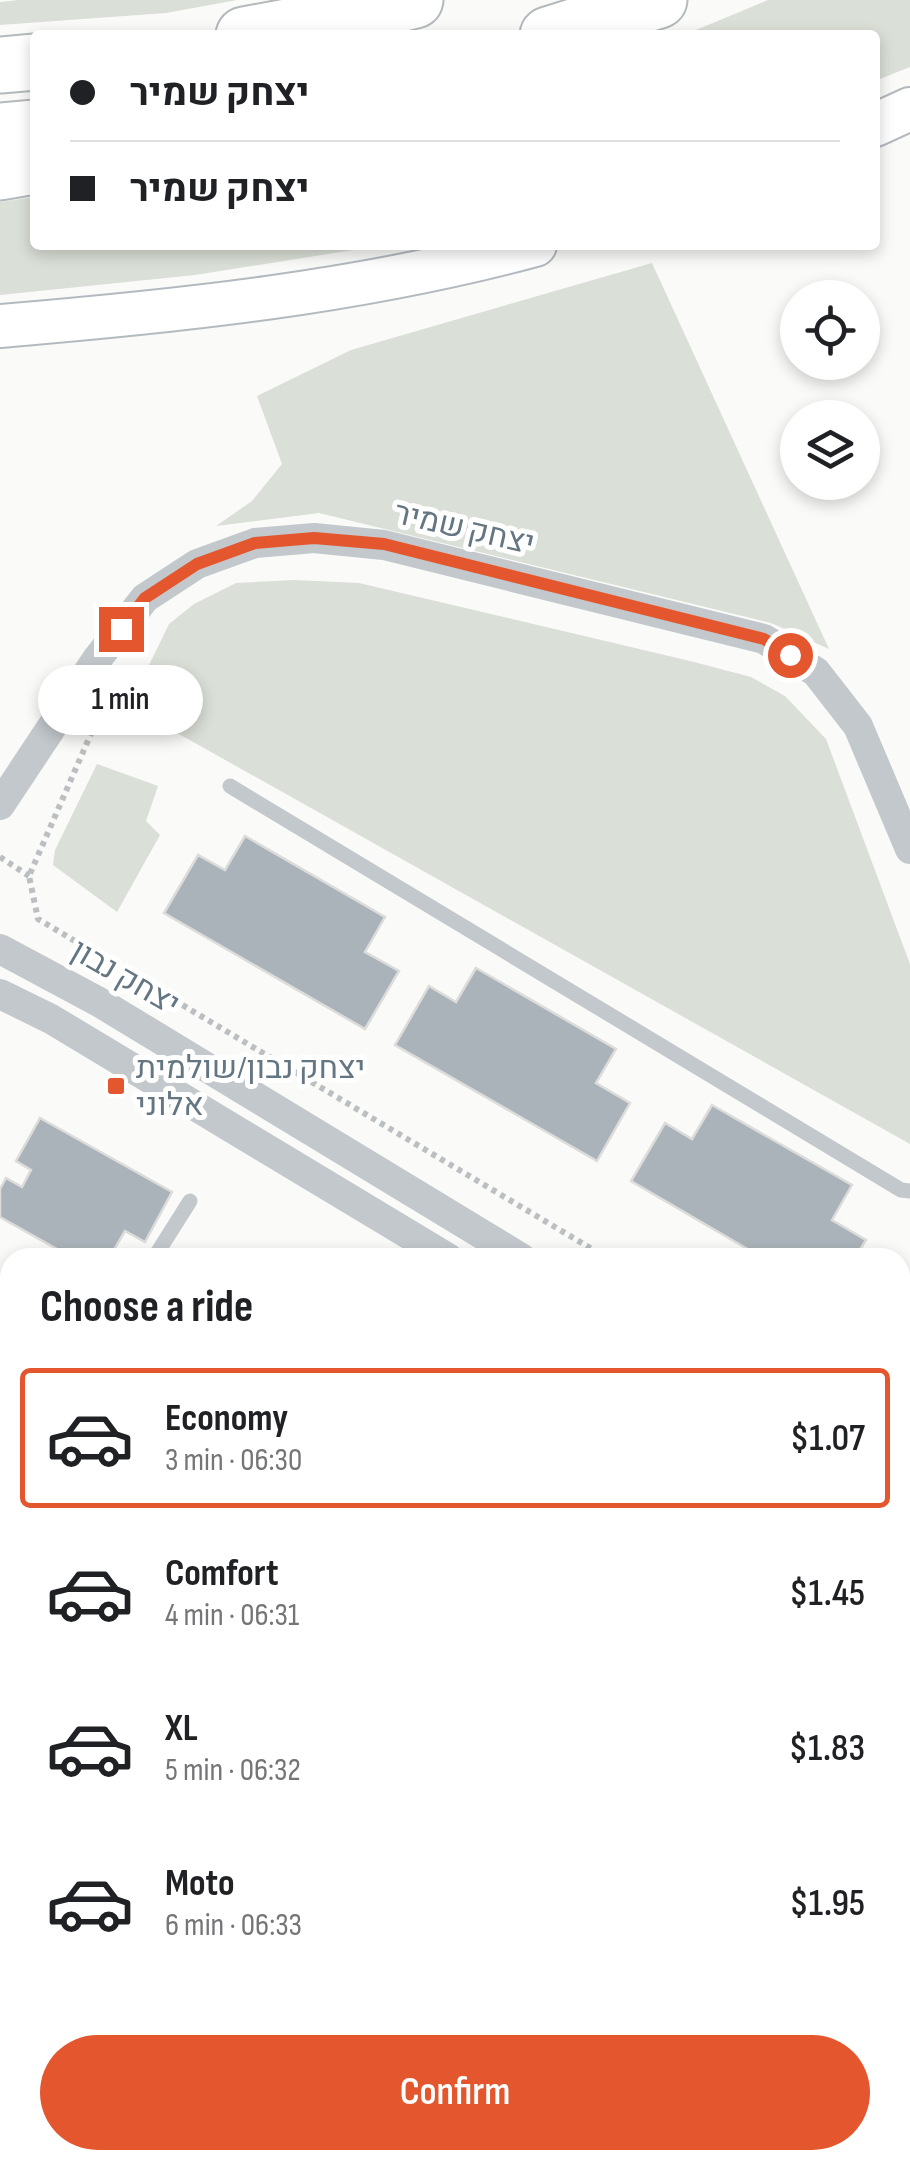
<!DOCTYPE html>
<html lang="en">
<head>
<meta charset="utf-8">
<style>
	body { margin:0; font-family:"Sofia Sans Condensed",Heebo,sans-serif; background:#f2f2f2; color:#202124; height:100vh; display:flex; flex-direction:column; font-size:38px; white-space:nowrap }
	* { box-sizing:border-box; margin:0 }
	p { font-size:32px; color:#757577 }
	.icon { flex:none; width:55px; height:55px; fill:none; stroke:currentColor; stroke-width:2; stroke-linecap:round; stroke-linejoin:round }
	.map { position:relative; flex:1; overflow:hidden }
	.drawer { position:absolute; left:0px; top:1248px; width:910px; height:922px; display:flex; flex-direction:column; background:#fff; border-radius:30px 30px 0 0; box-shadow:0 5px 15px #0003 }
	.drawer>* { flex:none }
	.top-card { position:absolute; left:30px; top:30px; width:850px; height:220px; border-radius:10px; box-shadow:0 5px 15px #0003; display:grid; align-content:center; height:220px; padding:0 40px; background:#fff }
	.fabs { position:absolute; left:780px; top:280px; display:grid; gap:20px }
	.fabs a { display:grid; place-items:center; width:100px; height:100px; border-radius:50%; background:#fff; box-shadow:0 5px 15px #0003; font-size:50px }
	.end { position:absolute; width:45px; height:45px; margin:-22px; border:12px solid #e4572e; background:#fff; box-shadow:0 0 0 5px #fff }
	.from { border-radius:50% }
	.bubble { position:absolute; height:70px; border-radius:35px; background:#fff; box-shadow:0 5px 15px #0003; font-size:32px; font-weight:600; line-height:70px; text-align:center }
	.top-card b { display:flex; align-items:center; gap:35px; height:95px; font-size:38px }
	.top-card b+b { border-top:2px solid #e0e0e0 }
	.top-card i { width:25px; height:25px; background:#202124 }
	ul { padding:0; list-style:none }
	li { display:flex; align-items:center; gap:30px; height:140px; margin:0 20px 15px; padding:0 20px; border:5px solid transparent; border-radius:10px }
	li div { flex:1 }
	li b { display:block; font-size:38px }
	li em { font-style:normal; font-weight:600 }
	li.current { border-color:#e4572e }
	li>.icon { width:90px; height:90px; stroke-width:1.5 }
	h2 { padding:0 40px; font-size:45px; line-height:120px }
	.action { display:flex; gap:20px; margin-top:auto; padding:20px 40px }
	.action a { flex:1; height:115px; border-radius:60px; background:#e4572e; color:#fff; font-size:40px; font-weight:600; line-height:115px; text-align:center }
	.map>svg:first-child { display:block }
	.green { fill:#dadfd7 }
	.building { fill:#aab3b9; stroke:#dcdcda; stroke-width:2.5 }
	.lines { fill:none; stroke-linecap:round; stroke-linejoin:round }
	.secondary-casing { stroke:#b3babf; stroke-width:46 }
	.highway-casing { stroke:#b4b9bd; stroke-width:59 }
	.path { stroke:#bbbfc2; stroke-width:6; stroke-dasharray:5 5; stroke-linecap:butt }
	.lane { stroke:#c3c8cc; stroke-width:15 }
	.street { stroke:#c3c8cc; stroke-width:30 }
	.secondary { stroke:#fff; stroke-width:42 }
	.highway { stroke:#fff; stroke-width:55 }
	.route { stroke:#e4572e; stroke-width:12 }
	.poi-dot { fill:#e4572e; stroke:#fff; stroke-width:4 }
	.labels { text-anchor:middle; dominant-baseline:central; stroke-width:10; stroke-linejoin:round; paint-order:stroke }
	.street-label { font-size:32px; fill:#657683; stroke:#fff }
	.poi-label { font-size:32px; fill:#657683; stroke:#fff; text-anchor:start }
</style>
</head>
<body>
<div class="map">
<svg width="910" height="2169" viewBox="0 0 910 2169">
	<rect width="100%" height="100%" fill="#fafaf8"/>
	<g class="green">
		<polygon points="19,0 237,0 166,13 0,25 0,2"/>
		<polygon points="768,0 910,0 910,67 875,81 875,35 684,35"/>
		<polygon points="35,197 35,245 385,245 195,275 0,295 0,202"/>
		<polygon points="652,263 829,649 771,623 319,513 216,526 252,501 282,464 257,396 351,350"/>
		<polygon points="294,580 359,583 690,661 751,677 785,696 826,739 910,964 910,1144 129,706 169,624 194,604 236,583"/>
		<polygon points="97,764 158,786 146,821 160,835 117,912 53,865 55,850"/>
		<polygon points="0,1382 10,1384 10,1527 0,1524"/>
	</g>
	<g class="building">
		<polygon points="245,836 385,917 365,952 399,971 365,1029 164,913 198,855 225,870"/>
		<polygon points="476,968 616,1049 596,1083 630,1103 597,1161 395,1045 429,986 456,1002"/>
		<polygon points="712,1105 852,1185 832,1220 866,1240 855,1258 763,1258 631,1181 665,1123 692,1139"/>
		<polygon points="40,1118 172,1192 145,1242 125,1231 115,1248 132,1258 73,1258 0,1217 0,1189 6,1178 22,1187 31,1170 16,1161"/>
		<polygon points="569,2160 627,2160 624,2169 566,2169"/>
	</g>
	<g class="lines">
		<g class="secondary-casing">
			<g id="secondary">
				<polyline points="875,125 910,109"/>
				<path d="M 0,326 C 180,311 361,292 535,245"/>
			</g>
		</g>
		<g class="highway-casing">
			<g id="highway">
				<polyline points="244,35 363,13 415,0"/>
				<polyline points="548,35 659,0"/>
				<polyline points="0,65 35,62"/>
				<polyline points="0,131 35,128"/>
				<polyline points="0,172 35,166"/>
			</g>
		</g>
		<g class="path">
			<polyline points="100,713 29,876 38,919 607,1258"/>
			<polyline points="0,857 29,876"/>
		</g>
		<g class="lane">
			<polyline points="230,786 901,1190 910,1191"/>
			<polyline points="154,1258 190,1201"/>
			<polyline points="0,1334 10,1336"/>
			<polyline points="372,2169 375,2160"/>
		</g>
		<g class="street">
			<polyline points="0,805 97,659 145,598 197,564 255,543 314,538 384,545 764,639 816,672 858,726 910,849"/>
			<polyline points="0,949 99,1002 521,1258"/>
			<polyline points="0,994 51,1019 448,1258"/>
			<polyline points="900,1461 910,1465"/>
			<polyline points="900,1508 910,1512"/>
		</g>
		<use href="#secondary" class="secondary"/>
		<use href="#highway" class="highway"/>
	</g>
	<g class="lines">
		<polyline class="route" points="121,629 145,598 197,564 255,543 314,538 384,544 764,639 790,655"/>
	</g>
	<rect class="poi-dot" x="106" y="1076" width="20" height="20" rx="5"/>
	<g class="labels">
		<g class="street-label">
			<text transform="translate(464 529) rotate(13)">יצחק שמיר</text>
			<text transform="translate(125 978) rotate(30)">יצחק נבון</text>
		</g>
		<g class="poi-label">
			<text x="136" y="1068">יצחק נבון/שולמית<tspan x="136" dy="37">אלוני</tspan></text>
		</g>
	</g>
</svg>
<div class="fabs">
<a><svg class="icon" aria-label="locate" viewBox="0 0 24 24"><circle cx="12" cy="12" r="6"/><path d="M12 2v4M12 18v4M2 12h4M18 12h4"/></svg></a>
<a><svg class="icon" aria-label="layers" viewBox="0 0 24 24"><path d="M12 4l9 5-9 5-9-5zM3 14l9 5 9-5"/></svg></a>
</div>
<i class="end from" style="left:790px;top:655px"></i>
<i class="end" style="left:121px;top:629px"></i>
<div class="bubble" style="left:38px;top:665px;width:165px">1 min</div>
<div class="top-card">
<b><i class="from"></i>יצחק שמיר</b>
<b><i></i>יצחק שמיר</b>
</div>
<section class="drawer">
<h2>Choose a ride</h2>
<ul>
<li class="current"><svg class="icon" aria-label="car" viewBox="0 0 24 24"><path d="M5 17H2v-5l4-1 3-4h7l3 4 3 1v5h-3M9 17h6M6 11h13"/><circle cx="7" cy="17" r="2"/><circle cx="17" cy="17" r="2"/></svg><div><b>Economy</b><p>3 min · 06:30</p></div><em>$1.07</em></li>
<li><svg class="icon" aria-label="car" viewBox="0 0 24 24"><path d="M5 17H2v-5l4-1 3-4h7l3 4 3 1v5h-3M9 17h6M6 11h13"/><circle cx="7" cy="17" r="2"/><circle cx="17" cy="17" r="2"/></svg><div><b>Comfort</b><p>4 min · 06:31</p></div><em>$1.45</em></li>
<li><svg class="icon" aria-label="car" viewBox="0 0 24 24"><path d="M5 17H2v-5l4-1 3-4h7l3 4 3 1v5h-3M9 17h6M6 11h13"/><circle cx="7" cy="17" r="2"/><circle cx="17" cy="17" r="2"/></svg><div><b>XL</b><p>5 min · 06:32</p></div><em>$1.83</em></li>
<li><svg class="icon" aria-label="car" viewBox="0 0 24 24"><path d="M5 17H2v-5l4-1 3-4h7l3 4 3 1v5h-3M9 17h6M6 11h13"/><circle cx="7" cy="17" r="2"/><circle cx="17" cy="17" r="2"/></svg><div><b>Moto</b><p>6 min · 06:33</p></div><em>$1.95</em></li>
</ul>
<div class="action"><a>Confirm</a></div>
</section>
</div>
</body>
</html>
